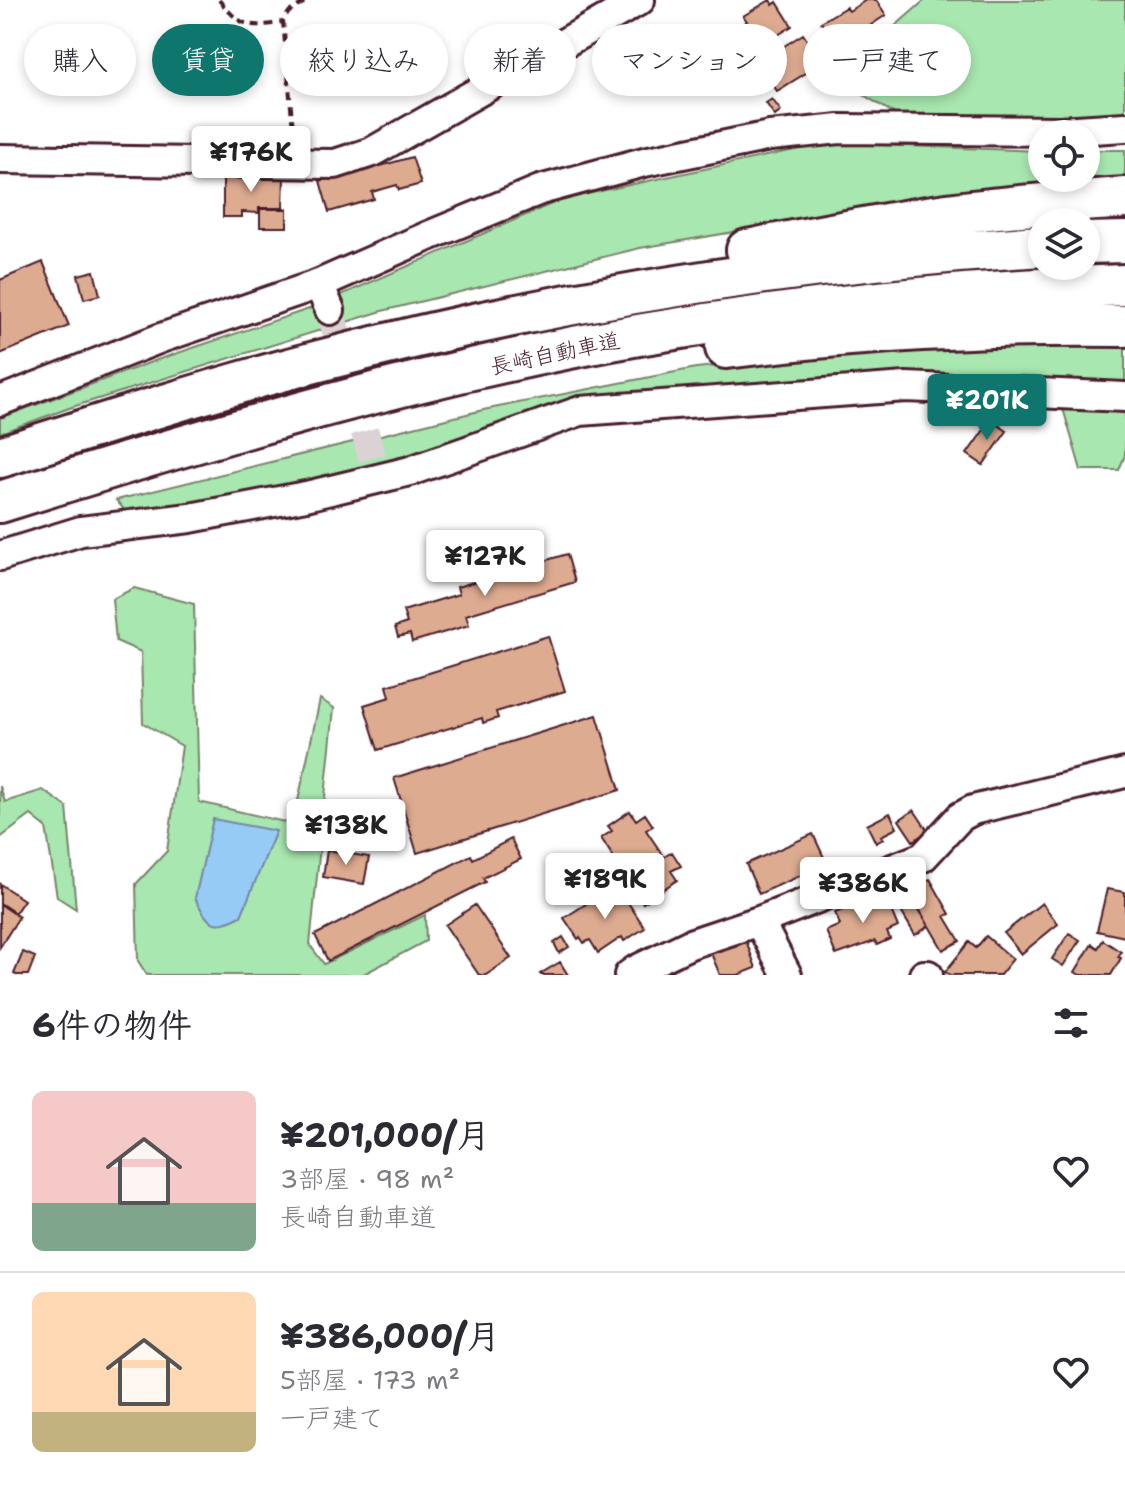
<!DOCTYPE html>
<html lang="ja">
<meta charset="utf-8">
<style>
:root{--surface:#fff;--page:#f2f2f3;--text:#2b2b33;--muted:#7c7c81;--line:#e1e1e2;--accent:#0f766e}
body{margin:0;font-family:"Shantell Sans","Klee One",sans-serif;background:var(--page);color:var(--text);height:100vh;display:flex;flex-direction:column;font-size:30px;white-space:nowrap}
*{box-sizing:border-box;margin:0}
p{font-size:26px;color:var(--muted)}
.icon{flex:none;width:44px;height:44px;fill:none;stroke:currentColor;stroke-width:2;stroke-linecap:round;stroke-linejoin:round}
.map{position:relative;height:975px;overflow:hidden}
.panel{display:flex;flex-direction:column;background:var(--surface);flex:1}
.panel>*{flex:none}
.hud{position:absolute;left:24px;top:24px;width:1078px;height:72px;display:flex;gap:16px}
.controls{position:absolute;left:1028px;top:120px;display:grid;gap:16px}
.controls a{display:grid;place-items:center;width:72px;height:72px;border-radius:50%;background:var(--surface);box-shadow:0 4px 12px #0003;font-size:40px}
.price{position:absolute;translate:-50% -68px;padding:0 18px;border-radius:8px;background:#fff;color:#222;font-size:26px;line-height:52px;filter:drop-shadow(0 2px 4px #0008)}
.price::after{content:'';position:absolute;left:50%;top:48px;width:24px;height:18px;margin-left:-12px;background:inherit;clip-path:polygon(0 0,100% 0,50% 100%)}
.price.active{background:var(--accent);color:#fff}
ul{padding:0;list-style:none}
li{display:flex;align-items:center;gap:24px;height:200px;padding:0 32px}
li+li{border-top:2px solid var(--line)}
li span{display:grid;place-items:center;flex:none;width:224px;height:160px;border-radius:12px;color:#555}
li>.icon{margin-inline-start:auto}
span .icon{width:96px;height:96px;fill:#fffc;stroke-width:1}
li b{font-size:34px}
h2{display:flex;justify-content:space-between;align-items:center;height:96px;padding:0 32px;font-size:34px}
.tag{padding:0 28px;border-radius:36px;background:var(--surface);box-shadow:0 4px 12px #0003;font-size:28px;line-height:72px}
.tag.active{background:var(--accent);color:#fff}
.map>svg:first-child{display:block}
</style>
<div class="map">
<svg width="1125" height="975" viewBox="0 0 1125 975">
<rect width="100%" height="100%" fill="#fff"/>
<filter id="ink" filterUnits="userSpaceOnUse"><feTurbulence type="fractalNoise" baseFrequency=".0125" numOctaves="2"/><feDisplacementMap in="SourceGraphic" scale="16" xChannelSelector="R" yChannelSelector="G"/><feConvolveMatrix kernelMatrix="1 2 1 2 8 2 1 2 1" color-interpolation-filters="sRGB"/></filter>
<g filter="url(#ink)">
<path fill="#a8e7af" stroke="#79836d" stroke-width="2" d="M 925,0 L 1125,0 L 1125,114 L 1058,120 L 900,117 L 862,94 L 901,74 L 886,34 Z
M 827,143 L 1042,151 L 1042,178 L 1086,178 L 1086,150 L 1125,150 L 1125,180 L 975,191 L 640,248 L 382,311 L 72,407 L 0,433 L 0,418 L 157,360 L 309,309 L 563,199 Z
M 1125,344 L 1125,455 L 1119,470 L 1081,470 L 1057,388 L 587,400 L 325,483 L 126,512 L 116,500 L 483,410 L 696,368 L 886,348 Z
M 134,588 L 194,604 L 199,802 L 293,824 L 320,699 L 334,708 L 310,945 L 324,964 L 425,915 L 426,941 L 362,975 L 147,975 L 138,961 L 136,884 L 167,851 L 182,746 L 143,723 L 141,652 L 116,641 L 112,599 Z
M 0,786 L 5,802 L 43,790 L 67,807 L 76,909 L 57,897 L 46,827 L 31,815 L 0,838 Z"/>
<path fill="#95cbf4" stroke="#7786a4" stroke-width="2" d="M 213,819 L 276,831 L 241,916 C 213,930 209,925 195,898 Z"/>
<path fill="#ddab90" stroke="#4a1f2b" stroke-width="2" d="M 770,0 L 773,5 L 777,2 L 792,26 L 750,53 L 735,29 L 747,21 L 743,16 Z
M 866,0 L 876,0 L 886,15 L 871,25 L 874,31 L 833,56 L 831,52 L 827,55 L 814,35 L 825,28 L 821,22 L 846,7 L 849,11 Z
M 803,34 L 822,63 L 777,91 L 759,62 Z
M 772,99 L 781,111 L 775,116 L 766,103 Z
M 412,157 L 421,184 L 399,190 L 397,185 L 372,192 L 374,199 L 329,212 L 320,181 L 363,168 L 363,171 Z
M 223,176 L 284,177 L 283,208 L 259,208 L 259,213 L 242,212 L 242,217 L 223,217 Z
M 260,209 L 287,209 L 287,227 L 260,227 Z
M 43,262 L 69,326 L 0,354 L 0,280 Z
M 94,271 L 100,295 L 84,299 L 78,275 Z
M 991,420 L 1007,431 L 983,465 L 967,454 Z
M 567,554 L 575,582 L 466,615 L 469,625 L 412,642 L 410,634 L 398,637 L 395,627 L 407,623 L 403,611 L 459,594 L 457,587 Z
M 548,636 L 565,691 L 496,712 L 498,718 L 483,723 L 482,718 L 378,750 L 364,705 L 390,697 L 387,686 Z
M 597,715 L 620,790 L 417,853 L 394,778 Z
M 333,808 L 376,815 L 371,841 L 329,833 Z
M 914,810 L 928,831 L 913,841 L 899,820 Z
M 630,811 L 636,820 L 645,814 L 653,826 L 646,830 L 664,857 L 672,852 L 681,866 L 671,871 L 677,880 L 643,903 L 601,838 L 612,831 L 608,826 Z
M 890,813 L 897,828 L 881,836 L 883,839 L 876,843 L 867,825 Z
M 813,834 L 827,864 L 759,894 L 746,864 Z
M 511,839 L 521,859 L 483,878 L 485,882 L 328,961 L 315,935 L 471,855 L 473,859 Z
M 327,850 L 369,857 L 364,884 L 323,877 Z
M 930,879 L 950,914 L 945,916 L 960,941 L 943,950 L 912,897 L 904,902 L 900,896 Z
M 0,884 L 24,900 L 15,913 L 0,903 Z
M 1107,889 L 1125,892 L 1125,937 L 1097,931 Z
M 605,892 L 609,899 L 621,892 L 645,928 L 624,941 L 622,937 L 598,953 L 590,940 L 584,943 L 580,937 L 578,939 L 564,918 Z
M 884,893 L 898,927 L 887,932 L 890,939 L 877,945 L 875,941 L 836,955 L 826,931 L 840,925 L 835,913 Z
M 912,898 L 929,926 L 915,935 L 898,906 Z
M 1042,903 L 1058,924 L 1021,954 L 1004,933 Z
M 0,904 L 19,917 L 0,947 Z
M 475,905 L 511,958 L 486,975 L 479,975 L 445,925 Z
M 1069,933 L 1080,940 L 1063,966 L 1052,959 Z
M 986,936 L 1013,959 L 1000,975 L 950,975 L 945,972 L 969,942 L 976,948 Z
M 563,937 L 569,947 L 559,953 L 554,943 Z
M 745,938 L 756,968 L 738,975 L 720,975 L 710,951 Z
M 1103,940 L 1121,952 L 1118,957 L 1121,958 L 1111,975 L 1080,975 L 1075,972 L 1092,944 L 1098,948 Z
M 23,952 L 35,957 L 28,975 L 16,975 L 14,974 Z
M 560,962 L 568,975 L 541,975 L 540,974 Z"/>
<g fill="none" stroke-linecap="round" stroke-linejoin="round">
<path stroke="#dbd2d5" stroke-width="28" stroke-dasharray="28 14" stroke-linecap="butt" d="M 330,310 L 374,464"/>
<g stroke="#4a1f2b" stroke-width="34">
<path id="minor" d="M 0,159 L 335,164 L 372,152 L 640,0
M 319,284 L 330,310
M 0,401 L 161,338 L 319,284 L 426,237 L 540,190 L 644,162 L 770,136 L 840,129 L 1060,131 L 1125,127
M 0,556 L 81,531 L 190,518 L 306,496 L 377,479 L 410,471 L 580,411 L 906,387 L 1125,397
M 759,921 L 787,975
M 629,975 L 636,970 L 690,944 L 759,921 L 923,857 L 960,817 L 973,810 L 1125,773
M 924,975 L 928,975"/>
</g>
<g stroke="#4a1f2b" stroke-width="46">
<path id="highway" d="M 1086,243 L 1125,242
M 747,250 C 814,237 880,224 947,214 C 1006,206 1066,202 1125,198
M 726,348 C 858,331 992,324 1125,326
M 0,457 C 106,423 211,389 319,361 C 556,299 797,261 1042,246
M 0,502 C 211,436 425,372 644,334 C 803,307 964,290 1125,285"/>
</g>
<path stroke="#4a1f2b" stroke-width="4" stroke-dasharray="8 6" stroke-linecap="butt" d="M 219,0 C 240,26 249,29 282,22
M 294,140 L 283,22 L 289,12 L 308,0"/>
<use href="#minor" stroke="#fff" stroke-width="28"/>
<use href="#highway" stroke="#fff" stroke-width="40"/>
</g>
</g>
<g text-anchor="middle" stroke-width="6" stroke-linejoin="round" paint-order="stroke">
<g font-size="22" fill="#4a1f2b" stroke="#fff">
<text transform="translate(555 353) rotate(-12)" y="8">長崎自動車道</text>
</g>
</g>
</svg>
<div class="controls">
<a><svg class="icon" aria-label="locate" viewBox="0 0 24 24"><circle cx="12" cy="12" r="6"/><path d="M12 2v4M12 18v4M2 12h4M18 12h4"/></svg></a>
<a><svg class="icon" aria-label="layers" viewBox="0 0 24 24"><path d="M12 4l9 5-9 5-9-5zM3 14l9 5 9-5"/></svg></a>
</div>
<b class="price" style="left:251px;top:194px">¥176K</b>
<b class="price active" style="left:987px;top:442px">¥201K</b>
<b class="price" style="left:485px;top:598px">¥127K</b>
<b class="price" style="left:346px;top:867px">¥138K</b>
<b class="price" style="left:605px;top:921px">¥189K</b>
<b class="price" style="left:863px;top:925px">¥386K</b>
<div class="hud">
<a class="tag">購入</a>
<a class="tag active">賃貸</a>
<a class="tag">絞り込み</a>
<a class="tag">新着</a>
<a class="tag">マンション</a>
<a class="tag">一戸建て</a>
</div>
</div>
<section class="panel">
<h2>6件の物件<svg class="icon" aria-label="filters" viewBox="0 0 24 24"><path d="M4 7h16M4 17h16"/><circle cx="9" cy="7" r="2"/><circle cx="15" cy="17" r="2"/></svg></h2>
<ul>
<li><span style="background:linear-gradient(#f6c9c9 70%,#7fa58c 0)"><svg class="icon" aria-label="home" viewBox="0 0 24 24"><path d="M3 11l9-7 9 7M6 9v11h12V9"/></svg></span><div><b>¥201,000/月</b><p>3部屋 · 98 m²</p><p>長崎自動車道</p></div><svg class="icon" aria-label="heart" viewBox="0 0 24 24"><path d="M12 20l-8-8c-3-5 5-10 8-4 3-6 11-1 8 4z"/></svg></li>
<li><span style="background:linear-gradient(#ffd9b3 75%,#c2b280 0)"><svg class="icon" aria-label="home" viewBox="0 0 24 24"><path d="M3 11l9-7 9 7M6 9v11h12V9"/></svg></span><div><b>¥386,000/月</b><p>5部屋 · 173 m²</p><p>一戸建て</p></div><svg class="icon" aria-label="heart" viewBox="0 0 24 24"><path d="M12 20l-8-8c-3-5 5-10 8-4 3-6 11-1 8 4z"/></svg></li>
</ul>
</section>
